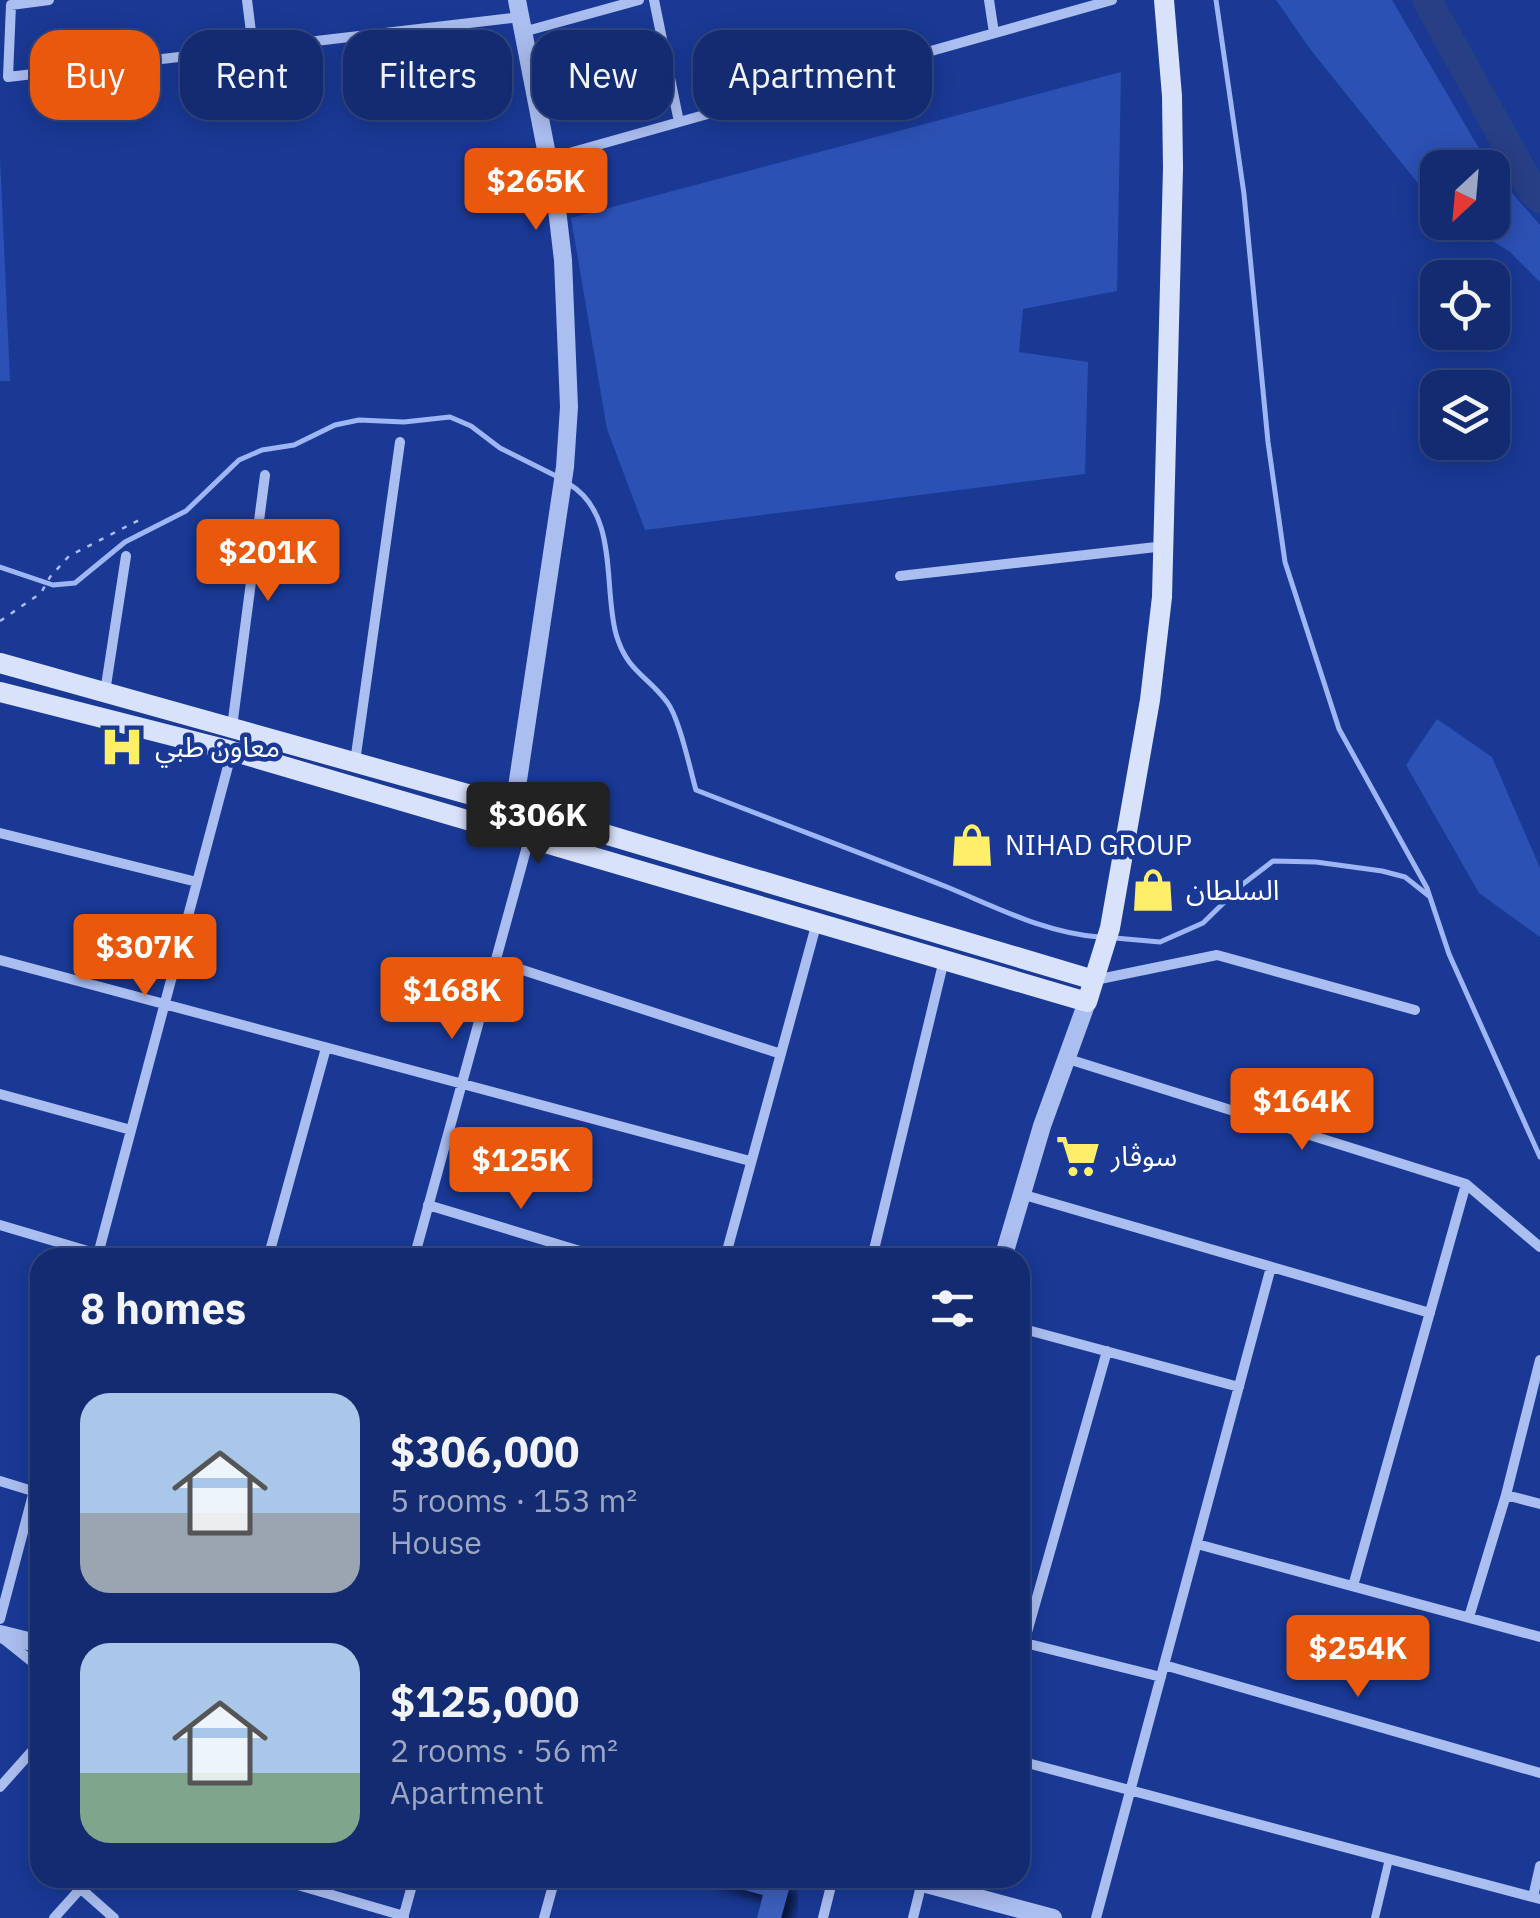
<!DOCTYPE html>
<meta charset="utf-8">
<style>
:root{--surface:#132b70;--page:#1c3375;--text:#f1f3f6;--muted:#9da7c3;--line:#324783;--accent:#ea580c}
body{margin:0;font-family:"IBM Plex Sans","Noto Sans Arabic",sans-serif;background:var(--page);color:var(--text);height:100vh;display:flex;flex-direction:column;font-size:38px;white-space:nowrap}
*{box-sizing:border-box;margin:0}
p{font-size:32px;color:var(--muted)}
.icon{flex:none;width:55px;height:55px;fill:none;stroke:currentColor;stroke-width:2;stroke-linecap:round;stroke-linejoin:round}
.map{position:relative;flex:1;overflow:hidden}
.panel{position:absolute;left:30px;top:1248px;width:1000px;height:640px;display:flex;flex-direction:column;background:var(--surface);border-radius:30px;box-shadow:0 5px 25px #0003,0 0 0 2px var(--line)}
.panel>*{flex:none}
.top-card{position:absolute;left:30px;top:30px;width:1000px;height:90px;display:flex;gap:20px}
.needle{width:65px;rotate:206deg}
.tools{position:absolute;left:1420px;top:150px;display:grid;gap:20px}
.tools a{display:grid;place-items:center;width:90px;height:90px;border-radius:20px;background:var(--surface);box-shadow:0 5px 25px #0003,0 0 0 2px var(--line);font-size:50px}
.price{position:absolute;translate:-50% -85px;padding:0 22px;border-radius:10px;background:var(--accent);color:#fff;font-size:32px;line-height:65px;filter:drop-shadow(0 2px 5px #0008)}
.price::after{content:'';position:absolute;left:50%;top:60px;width:30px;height:22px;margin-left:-15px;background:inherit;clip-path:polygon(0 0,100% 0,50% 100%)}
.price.current{background:#222;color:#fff}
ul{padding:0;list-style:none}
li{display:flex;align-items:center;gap:30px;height:250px;padding:0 50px}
li span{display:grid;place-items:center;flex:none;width:280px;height:200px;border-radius:30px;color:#555}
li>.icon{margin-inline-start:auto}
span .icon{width:120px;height:120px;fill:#fffc;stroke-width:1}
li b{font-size:42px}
h2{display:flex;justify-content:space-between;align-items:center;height:120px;padding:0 50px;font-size:42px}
.tag{padding:0 35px;border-radius:30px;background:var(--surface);box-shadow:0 5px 25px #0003,0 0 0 2px var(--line);font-size:35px;line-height:90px}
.tag.current{background:var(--accent);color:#fff}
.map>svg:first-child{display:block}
</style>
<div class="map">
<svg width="1540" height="1918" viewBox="0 0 1540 1918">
<defs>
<filter id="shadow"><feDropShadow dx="8" dy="8" stdDeviation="5" flood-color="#0009"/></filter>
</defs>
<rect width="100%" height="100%" fill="#193995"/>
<path fill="#2c51b4" d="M 1276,0 L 1392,0 L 1490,167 L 1438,168 L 1437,205 L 1433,202 L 1310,49 Z
M 1121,72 L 1117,291 L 1023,309 L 1019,352 L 1088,362 L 1085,474 L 645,530 L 607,429 L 571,218 Z
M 0,157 L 10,381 L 0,381 Z
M 1493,171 L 1540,225 L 1540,282 L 1510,252 L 1464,223 L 1492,222 Z
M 1437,719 L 1492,757 L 1540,868 L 1540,937 L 1479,893 L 1406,765 Z"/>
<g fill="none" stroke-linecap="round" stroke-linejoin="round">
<path stroke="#9eb6f3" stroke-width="5" d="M 1216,0 L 1244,194 L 1268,442 L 1285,562 L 1339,729 L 1427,888 L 1449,954 L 1540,1157
M 569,484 C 619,514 603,586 616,634 C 627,672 647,675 667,702 C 679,717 690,769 696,790 C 780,823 864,854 947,887 C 998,908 1043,932 1099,937
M 0,567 L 53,585 L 75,583 L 125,542 L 186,511 L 239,460 L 262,450 L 294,445 L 335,425 L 359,420 L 404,422 L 450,417 L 471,426 L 500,448 L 560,478
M 1115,938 L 1160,942 L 1203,923 L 1243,884 L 1273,861 L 1316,862 L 1382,871 L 1405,877 L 1429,896"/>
<path stroke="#273f85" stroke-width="30" d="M 1427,0 L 1533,191 L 1540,198"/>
</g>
<path fill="#3d5fbc" filter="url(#shadow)" d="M 702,1878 L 782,1878 L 789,1889 L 781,1918 L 757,1918 L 763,1895 Z"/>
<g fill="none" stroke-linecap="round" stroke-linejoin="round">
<path stroke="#abbef0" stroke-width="2.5" stroke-dasharray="5 8" stroke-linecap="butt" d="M 0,621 L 41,593 L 50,577 L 69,556 L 143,518"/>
<path stroke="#abbef0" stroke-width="8" d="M 1375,1918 L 1389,1859"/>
<path stroke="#abbef0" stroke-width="10" d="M 49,0 L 11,5 L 8,77 L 521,17
M 247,0 L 253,48
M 654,0 L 679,122
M 989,0 L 994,33
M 523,32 L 639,0
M 548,159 L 1112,0
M 900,576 L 1165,546
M 105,692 L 126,556
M 232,727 L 265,475
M 355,762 L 400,442
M 0,833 L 197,882
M 0,960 L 750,1161
M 495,961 L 781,1054
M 1095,980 L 1217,955 L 1415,1010
M 1065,1058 L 1466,1184 L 1540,1247
M 0,1094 L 131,1130
M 1021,1194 L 1430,1313
M 428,1205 L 603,1258
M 0,1225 L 98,1254
M 97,1258 L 232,751
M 268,1258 L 326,1048
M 414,1258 L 529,839
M 725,1258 L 817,922
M 872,1258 L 944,960
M 1020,1328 L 1239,1387
M 0,1481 L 39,1493
M 1506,1495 L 1540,1504
M 1197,1544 L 1540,1637
M 1353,1586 L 1466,1184
M 1469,1617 L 1506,1495 L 1540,1360
M 0,1619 L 40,1468
M 5,1640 L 40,1668
M 1021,1642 L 1161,1677
M 1024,1643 L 1107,1351
M 1164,1665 L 1540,1773
M 1020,1761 L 1540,1899
M 0,1787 L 40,1742
M 274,1878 L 404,1916
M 80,1888 L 114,1918
M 1533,1897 L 1540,1866
M 54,1918 L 90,1878
M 403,1918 L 414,1878
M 544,1918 L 555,1878
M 823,1918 L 833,1878
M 913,1918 L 922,1882
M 1096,1918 L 1271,1267"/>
<path stroke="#abbef0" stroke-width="18" d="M 514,807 L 565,467 L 569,407 L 563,260 L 556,201 L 517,0
M 1003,1258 L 1042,1126 L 1087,1002
M 0,1634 L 40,1644
M 904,1878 L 1053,1918"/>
<path stroke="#d9e2fb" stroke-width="20" d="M 0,663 L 514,807 L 1094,980
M 0,692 L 232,751 L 1087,1002 L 1110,928 L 1150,700 L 1162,597 L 1173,168 L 1172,96 L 1164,0"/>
</g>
<defs>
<g id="hospital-bare" transform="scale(3.45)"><path d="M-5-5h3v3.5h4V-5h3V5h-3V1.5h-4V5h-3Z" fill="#ffee6a" stroke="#193995" stroke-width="2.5" paint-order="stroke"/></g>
<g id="shop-bare" transform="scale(3.45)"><path d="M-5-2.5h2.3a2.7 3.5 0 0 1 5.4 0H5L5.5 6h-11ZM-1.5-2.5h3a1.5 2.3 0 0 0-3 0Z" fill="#ffee6a" stroke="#193995" stroke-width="2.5" paint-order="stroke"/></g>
<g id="supermarket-bare" transform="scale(3.45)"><path d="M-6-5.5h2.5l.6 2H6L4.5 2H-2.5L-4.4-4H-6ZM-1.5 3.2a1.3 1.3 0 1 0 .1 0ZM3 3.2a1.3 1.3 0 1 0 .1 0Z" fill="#ffee6a" stroke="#193995" stroke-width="2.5" paint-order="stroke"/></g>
</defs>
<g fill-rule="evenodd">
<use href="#hospital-bare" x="122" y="747"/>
<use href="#shop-bare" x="972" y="845"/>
<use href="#shop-bare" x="1153" y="890"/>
<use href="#supermarket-bare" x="1078" y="1156"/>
</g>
<g text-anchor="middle" stroke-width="9" stroke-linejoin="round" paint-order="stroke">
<g font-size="28" fill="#fff" stroke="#193995" text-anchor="start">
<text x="155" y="757">معاون طبي</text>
<text x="1005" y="855">NIHAD GROUP</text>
<text x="1186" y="900">السلطان</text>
<text x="1111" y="1166">سوڤار</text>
</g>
</g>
</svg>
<div class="tools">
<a><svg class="needle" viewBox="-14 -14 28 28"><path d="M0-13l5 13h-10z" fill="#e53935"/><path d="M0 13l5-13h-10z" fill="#9da7c3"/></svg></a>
<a><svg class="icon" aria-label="locate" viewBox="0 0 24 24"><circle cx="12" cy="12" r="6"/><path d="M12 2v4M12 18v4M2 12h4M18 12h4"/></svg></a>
<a><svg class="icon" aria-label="layers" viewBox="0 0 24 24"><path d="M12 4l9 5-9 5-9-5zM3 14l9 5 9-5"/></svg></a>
</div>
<b class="price" style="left:536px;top:233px">$265K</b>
<b class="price" style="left:268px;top:604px">$201K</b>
<b class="price current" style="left:538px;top:867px">$306K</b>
<b class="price" style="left:145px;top:999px">$307K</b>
<b class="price" style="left:452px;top:1042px">$168K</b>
<b class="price" style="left:1302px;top:1153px">$164K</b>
<b class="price" style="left:521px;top:1212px">$125K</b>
<b class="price" style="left:1358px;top:1700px">$254K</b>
<div class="top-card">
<a class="tag current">Buy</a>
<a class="tag">Rent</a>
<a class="tag">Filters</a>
<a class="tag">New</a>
<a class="tag">Apartment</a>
</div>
<section class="panel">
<h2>8 homes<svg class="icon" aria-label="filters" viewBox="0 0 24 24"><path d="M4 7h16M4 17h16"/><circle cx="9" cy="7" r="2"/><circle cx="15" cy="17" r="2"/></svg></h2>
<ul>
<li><span style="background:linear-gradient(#a9c7e8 60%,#9aa5b1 0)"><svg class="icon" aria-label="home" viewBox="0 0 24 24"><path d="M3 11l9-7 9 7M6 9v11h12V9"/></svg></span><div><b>$306,000</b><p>5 rooms · 153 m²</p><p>House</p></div></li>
<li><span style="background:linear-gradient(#a9c7e8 65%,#7fa58c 0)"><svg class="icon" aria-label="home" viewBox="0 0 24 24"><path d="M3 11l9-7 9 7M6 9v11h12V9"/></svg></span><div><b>$125,000</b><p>2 rooms · 56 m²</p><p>Apartment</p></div></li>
</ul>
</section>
</div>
